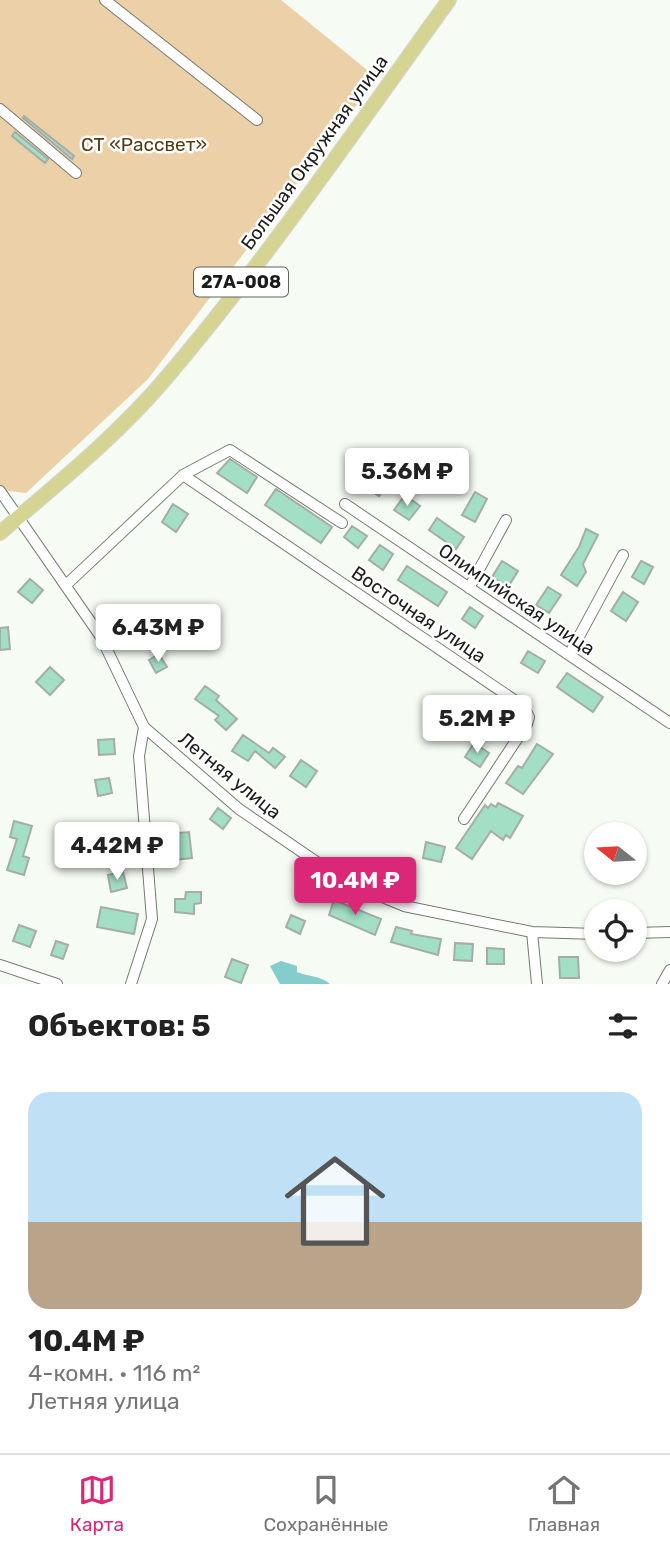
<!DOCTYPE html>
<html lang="ru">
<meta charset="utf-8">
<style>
:root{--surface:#fff;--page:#f2f2f2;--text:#222;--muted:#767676;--line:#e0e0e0;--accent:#db2777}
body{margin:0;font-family:Rubik,sans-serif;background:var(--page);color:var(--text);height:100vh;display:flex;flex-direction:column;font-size:26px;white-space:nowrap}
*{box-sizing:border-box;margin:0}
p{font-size:23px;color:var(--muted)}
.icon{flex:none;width:38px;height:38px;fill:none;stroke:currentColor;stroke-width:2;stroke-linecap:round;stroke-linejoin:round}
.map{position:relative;height:984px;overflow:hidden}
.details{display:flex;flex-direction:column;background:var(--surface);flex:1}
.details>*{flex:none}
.needle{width:46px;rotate:288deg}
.fabs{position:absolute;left:584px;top:822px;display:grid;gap:14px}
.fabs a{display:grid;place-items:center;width:63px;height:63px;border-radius:50%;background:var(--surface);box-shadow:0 2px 5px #0004;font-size:35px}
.price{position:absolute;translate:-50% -60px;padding:0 16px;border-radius:7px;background:#fff;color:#222;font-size:23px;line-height:46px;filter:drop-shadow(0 2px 4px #0008)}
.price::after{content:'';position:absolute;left:50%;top:42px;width:21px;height:16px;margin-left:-10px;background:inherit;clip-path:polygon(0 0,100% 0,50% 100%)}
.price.selected{background:var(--accent);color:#fff}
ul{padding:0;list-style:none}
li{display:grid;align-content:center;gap:14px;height:371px;padding:0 28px}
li+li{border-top:2px solid var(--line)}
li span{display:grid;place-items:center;height:217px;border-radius:21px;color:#555}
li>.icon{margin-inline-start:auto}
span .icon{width:126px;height:126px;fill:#fffc;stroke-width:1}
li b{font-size:30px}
h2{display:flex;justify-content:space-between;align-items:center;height:84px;padding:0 28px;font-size:30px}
.tabs{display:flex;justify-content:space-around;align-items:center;height:98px;border-top:2px solid var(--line);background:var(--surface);font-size:19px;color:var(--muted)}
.tabs a{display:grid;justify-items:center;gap:4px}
.tabs .selected{color:var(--accent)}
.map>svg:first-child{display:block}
</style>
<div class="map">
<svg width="670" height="984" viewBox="0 0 670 984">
<rect width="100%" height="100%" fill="#f6fbf4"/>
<path fill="#ecd0a7" d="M 0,0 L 281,0 L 377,78 L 148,379 L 26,493 L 0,490 Z"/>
<path fill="#85cccc" d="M 281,961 L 297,966 L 297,972 C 308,977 319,975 330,984 L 280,984 L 270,966 Z"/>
<path fill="#a3dfc4" stroke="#a4ada8" stroke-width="2" d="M 24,116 L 74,156 L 72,159 L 23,118 Z
M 15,132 L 48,159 L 45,163 L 12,136 Z
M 230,459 L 257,477 L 247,493 L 217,473 Z
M 372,474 L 387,484 L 379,496 L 364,486 Z
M 276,489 L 332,527 L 321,543 L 265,505 Z
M 475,492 L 487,499 L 475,522 L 462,515 Z
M 405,495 L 420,506 L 409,520 L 394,510 Z
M 173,504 L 188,514 L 176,532 L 162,522 Z
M 437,518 L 464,537 L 456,549 L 429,530 Z
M 352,526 L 367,536 L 358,548 L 344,537 Z
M 586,529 L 598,535 L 583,564 L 586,572 L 577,586 L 561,575 L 579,547 Z
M 380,545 L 393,554 L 383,570 L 369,560 Z
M 502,561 L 518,571 L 508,587 L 492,577 Z
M 641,561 L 653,567 L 644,584 L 632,577 Z
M 407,566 L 447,592 L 438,606 L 398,580 Z
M 30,579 L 43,590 L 32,603 L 18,592 Z
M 548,587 L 561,595 L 549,613 L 536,605 Z
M 623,592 L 638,602 L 626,621 L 611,611 Z
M 470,607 L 483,616 L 475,628 L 462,619 Z
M 8,627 L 10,649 L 0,650 L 0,628 Z
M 528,651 L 545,661 L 538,673 L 521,663 Z
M 159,654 L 167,667 L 156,673 L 149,660 Z
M 50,667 L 64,680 L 50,695 L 36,682 Z
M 567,673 L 603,697 L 593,712 L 557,687 Z
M 205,686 L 219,696 L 216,700 L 237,719 L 226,730 L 215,720 L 219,716 L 195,699 Z
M 492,712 L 509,722 L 500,738 L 482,728 Z
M 243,735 L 269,753 L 273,748 L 285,757 L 275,768 L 255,751 L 248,761 L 232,751 Z
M 114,739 L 115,754 L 99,755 L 98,740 Z
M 474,743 L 489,753 L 480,767 L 465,757 Z
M 537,744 L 553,754 L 523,794 L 506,783 L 518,766 L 522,768 Z
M 301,760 L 317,771 L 306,787 L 290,776 Z
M 109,778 L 112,793 L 98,796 L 95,780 Z
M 498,803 L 523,816 L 510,838 L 506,835 L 503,840 L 491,831 L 472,859 L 456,848 L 485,805 L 488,808 L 491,804 L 496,807 Z
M 218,808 L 231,818 L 223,829 L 210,819 Z
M 14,821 L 32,826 L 23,856 L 29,858 L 24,875 L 7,870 L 17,839 L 10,837 Z
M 116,828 L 118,842 L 104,843 L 103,829 Z
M 189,832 L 192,858 L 173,860 L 170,834 Z
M 426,842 L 445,847 L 441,862 L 423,858 Z
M 123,872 L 127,888 L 111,892 L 108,875 Z
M 186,892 L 201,892 L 201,903 L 194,904 L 194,914 L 175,912 L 175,899 L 185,899 Z
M 334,900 L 381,919 L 375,935 L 329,915 Z
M 101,907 L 138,914 L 134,934 L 97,927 Z
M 291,915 L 305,921 L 300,934 L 286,927 Z
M 19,925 L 36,931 L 30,947 L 13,941 Z
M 396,927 L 412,931 L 411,934 L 441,939 L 438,955 L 391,942 Z
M 56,941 L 68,945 L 63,959 L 51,955 Z
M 455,943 L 473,944 L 472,961 L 454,960 Z
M 487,948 L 504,949 L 504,964 L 487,964 Z
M 559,957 L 578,957 L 579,978 L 560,978 Z
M 232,959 L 248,965 L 241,983 L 225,977 Z"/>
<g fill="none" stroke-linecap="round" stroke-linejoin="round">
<g stroke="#757a73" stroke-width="12">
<path id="minor" d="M 105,0 L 257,120
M 0,109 L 76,173
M 183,475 L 523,706 L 529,717 L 527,724 L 464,819
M 0,491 L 101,637 L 144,727 L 239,809 L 346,882 L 404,906 L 532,932 L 597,934
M 345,504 L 670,723
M 66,585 L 183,475 L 230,450 L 342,523
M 469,588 L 506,520
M 569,655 L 623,555
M 532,932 L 537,984
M 635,933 L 670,932
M 0,965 L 57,984
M 131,984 L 152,919 L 139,756 L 144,727
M 662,984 L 670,970"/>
</g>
<g stroke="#d6d6d6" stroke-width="16">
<path id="major" d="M 0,533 C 57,484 118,435 166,378 C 268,258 357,127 449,0"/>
</g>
<use href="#minor" stroke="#fff" stroke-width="10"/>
<use href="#major" stroke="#d6d492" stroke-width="14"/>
</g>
<g text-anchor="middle" stroke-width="5" stroke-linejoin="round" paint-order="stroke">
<rect fill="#fff" stroke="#5f615f" stroke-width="2" x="194" y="267.5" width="94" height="29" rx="5"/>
<g font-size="18" font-weight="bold" fill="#1b1d1b">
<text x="241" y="288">27А-008</text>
</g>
<g font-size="19" fill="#523c18" stroke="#fff">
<text x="144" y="151">СТ «Рассвет»</text>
</g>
<g font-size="19" fill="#1b1d1b" stroke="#fff">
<text transform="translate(314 152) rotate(-54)" y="7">Большая Окружная улица</text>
<text transform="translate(517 599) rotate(34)" y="7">Олимпийская улица</text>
<text transform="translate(419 614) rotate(34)" y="7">Восточная улица</text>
<text transform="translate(230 775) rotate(39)" y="7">Летняя улица</text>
</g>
</g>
</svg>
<div class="fabs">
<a><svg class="needle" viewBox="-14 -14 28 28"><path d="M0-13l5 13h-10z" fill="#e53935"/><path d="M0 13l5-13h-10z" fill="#767676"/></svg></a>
<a><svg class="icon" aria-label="locate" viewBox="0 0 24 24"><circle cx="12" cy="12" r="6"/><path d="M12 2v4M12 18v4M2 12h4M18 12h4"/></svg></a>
</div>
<b class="price" style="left:407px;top:508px">5.36M ₽</b>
<b class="price" style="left:158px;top:664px">6.43M ₽</b>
<b class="price" style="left:477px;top:755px">5.2M ₽</b>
<b class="price" style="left:117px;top:882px">4.42M ₽</b>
<b class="price selected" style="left:355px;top:917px">10.4M ₽</b>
</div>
<section class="details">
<h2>Объектов: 5<svg class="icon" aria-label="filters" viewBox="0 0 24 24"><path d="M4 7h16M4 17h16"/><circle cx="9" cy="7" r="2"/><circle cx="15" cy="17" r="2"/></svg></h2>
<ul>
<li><span style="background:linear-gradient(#bfe0f5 60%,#b9a48a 0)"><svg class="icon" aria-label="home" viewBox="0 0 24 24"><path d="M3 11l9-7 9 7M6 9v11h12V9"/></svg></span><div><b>10.4M ₽</b><p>4-комн. · 116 m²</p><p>Летняя улица</p></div></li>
</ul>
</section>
<nav class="tabs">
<a class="selected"><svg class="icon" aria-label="map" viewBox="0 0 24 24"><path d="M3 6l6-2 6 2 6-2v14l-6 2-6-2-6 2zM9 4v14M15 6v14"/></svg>Карта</a>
<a><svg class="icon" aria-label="saved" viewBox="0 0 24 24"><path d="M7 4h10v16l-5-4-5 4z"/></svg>Сохранённые</a>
<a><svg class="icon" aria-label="home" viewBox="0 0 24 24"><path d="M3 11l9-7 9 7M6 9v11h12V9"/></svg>Главная</a>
</nav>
